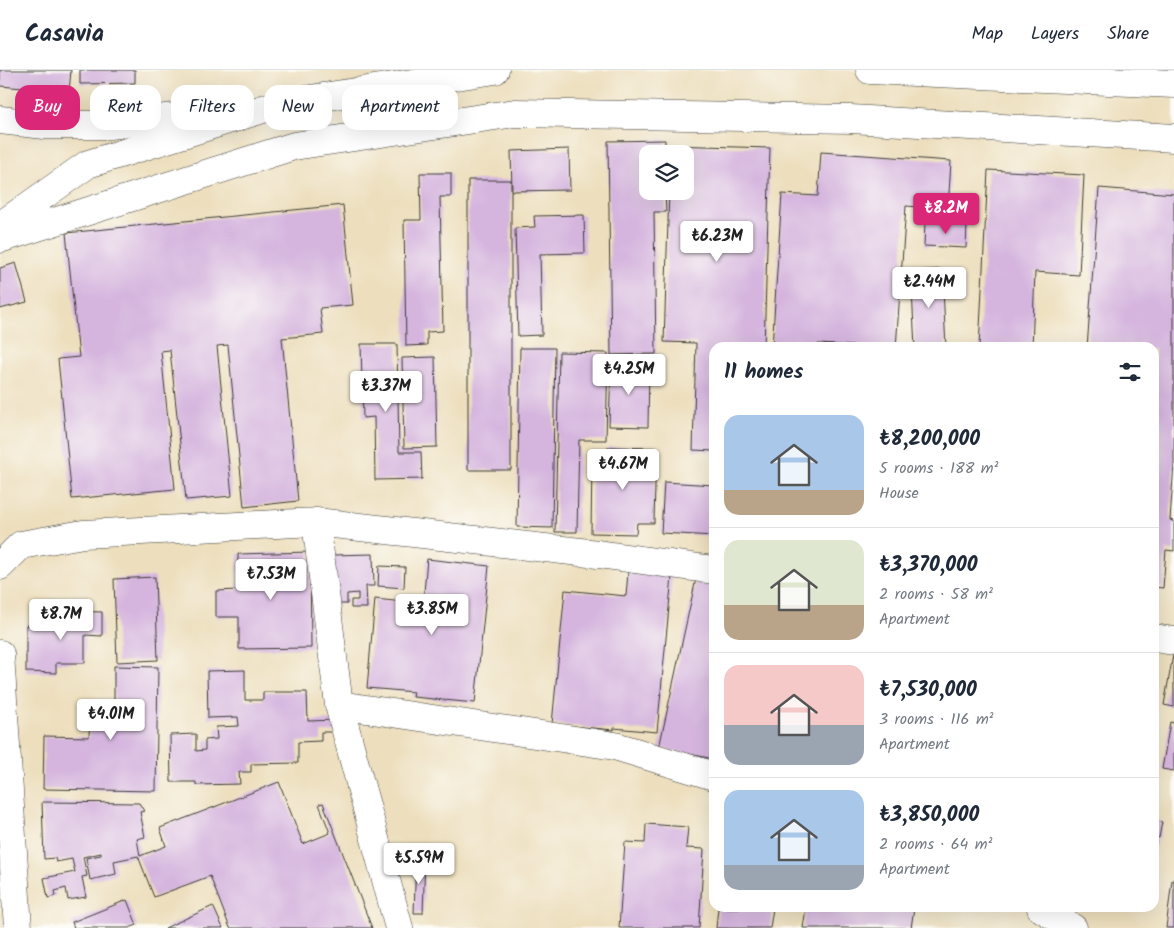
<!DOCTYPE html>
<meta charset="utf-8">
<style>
:root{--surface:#fff;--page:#f6f6f7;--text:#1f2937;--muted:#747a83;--line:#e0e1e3;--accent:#db2777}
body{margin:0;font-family:Kalam,sans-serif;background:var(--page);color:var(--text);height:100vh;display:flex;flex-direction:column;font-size:19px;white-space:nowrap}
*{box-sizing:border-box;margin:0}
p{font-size:16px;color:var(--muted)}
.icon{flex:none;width:28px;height:28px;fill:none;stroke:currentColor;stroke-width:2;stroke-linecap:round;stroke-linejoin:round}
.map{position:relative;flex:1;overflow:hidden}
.panel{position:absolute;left:709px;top:272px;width:450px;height:570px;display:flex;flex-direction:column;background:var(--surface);border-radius:15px;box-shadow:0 5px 20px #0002}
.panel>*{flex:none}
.top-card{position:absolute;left:15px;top:15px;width:475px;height:45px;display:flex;gap:10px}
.tools{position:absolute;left:639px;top:75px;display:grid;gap:10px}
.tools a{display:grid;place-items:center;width:55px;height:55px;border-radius:10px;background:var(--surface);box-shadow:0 5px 20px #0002;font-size:25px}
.price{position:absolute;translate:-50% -42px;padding:0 11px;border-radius:5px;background:#fff;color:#222;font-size:16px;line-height:32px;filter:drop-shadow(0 1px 2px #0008)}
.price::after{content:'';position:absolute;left:50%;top:30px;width:15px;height:11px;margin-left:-8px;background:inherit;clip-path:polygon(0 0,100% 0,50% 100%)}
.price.current{background:var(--accent);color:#fff}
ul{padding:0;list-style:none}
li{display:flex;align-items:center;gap:15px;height:125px;padding:0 15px}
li+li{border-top:1px solid var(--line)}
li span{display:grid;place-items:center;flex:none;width:140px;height:100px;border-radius:15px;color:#555}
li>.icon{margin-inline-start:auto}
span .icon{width:60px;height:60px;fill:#fffc;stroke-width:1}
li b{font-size:21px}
h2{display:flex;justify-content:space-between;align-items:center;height:60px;padding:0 15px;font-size:21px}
.pill{padding:0 18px;border-radius:15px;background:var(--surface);box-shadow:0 5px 20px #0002;font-size:18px;line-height:45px}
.pill.current{background:var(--accent);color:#fff}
header{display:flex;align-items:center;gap:30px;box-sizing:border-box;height:70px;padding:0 25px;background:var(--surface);border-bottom:1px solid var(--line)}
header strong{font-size:24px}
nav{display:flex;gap:28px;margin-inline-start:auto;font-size:18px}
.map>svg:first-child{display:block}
</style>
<header>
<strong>Casavia</strong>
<nav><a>Map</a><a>Layers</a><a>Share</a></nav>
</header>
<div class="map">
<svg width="1174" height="858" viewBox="0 0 1174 858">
<rect width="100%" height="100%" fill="#fdfcf7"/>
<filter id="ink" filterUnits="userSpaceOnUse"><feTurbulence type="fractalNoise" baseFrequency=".02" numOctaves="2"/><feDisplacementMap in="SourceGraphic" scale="10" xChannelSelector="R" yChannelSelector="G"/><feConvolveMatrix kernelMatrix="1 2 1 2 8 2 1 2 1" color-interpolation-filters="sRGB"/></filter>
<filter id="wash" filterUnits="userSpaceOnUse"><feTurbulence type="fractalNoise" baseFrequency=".0096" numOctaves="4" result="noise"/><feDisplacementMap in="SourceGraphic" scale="20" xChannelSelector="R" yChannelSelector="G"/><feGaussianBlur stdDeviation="1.12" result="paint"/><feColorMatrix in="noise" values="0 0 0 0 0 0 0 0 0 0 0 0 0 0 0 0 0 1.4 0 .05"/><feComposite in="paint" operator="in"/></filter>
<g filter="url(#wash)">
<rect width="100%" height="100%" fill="#eddfbe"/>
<g id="blocks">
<path fill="#d5b5de" d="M 0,0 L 71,0 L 69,22 L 0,16 Z
M 80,0 L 135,0 L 135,13 L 80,14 Z
M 665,70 L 665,84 L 648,84 L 648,121 L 665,121 L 666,142 L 654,142 L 656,284 L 611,285 L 608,71 Z
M 670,75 L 770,78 L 764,278 L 714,278 L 714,381 L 693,380 L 696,273 L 664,272 L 669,121 L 685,121 L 685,84 L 670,84 Z
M 569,79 L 570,120 L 512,121 L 511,81 Z
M 821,82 L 951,91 L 948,139 L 906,136 L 896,278 L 818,274 L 818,278 L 772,278 L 782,124 L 818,126 Z
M 988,100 L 1084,105 L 1079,205 L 1035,202 L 1032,278 L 979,278 Z
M 420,103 L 451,103 L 451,127 L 440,127 L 443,261 L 427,262 L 427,275 L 406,276 L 404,150 L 421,150 Z
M 468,110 L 511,110 L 511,400 L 468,400 Z
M 1099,118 L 1174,124 L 1174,394 L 1170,450 L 1174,451 L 1174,481 L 1166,480 L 1163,518 L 1154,517 L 1154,278 L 1087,278 Z
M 343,135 L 353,235 L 320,238 L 323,264 L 282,268 L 298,431 L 244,437 L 228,275 L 217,276 L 232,426 L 186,430 L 170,280 L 161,281 L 175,419 L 72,429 L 58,289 L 79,287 L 66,163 Z
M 584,145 L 585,183 L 540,184 L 542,265 L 518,266 L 515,158 L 535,157 L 534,146 Z
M 925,152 L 967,154 L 966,178 L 924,176 Z
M 16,193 L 27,232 L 0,239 L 0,198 Z
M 942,199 L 946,278 L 915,278 L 911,201 Z
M 361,274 L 397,274 L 399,382 L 421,382 L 422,409 L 375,410 L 374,347 L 363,348 Z
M 520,278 L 555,278 L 552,458 L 517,457 Z
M 559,282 L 608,283 L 606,370 L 579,370 L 577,462 L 555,462 Z
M 435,287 L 437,377 L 404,378 L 402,288 Z
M 611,296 L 649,296 L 648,357 L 609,356 Z
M 608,377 L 656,378 L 654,453 L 637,453 L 636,464 L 591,463 L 592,391 L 608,392 Z
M 664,412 L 714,415 L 714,466 L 661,463 Z
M 310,482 L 311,578 L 239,579 L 239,547 L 216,547 L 216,521 L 238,520 L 238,484 Z
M 373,484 L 374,516 L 366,516 L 367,538 L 351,538 L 351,530 L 358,530 L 358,523 L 347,524 L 347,534 L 333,534 L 333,485 Z
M 427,489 L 489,496 L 475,633 L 413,627 L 414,622 L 367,618 L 375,529 L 423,534 Z
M 379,496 L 405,497 L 404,518 L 378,516 Z
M 628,502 L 672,506 L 657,662 L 614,658 L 614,660 L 552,654 L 565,520 L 626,526 Z
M 697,504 L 714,508 L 714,689 L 659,678 Z
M 155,507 L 158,590 L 117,592 L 114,509 Z
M 64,541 L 102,542 L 102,566 L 85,565 L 85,593 L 56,593 L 56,603 L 26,602 L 26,555 L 63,556 Z
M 1173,585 L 1174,585 L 1174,637 L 1164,635 Z
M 114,596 L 158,597 L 156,721 L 43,719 L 44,666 L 89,667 L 90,640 L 114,641 Z
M 245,600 L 245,630 L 263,630 L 263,622 L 307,622 L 308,651 L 336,650 L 337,662 L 321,662 L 321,671 L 298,672 L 298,693 L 251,694 L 251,702 L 239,702 L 240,714 L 196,715 L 196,712 L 171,712 L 170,665 L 196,664 L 196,681 L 205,680 L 205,670 L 217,669 L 216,657 L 239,656 L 238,647 L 208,648 L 207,601 Z
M 1170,652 L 1174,653 L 1174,701 L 1162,699 Z
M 279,712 L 303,774 L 330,763 L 319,734 L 323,733 L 372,858 L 230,858 L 210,806 L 154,827 L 138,786 L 114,791 L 116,804 L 90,810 L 86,788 L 101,785 L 101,783 L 83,787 L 87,806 L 82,807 L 86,827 L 68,830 L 66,818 L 55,821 L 56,826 L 48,828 L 44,808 L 75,802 L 72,789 L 56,792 L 55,788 L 44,789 L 42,732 L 139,733 L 144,741 L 140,742 L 145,767 L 137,769 L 140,786 L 166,776 L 160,758 Z
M 1154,750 L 1162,752 L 1159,768 L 1157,767 L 1155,778 Z
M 646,754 L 688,757 L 686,778 L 704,779 L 699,858 L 619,858 L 625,772 L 645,773 Z
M 416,787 L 425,787 L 423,843 L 414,843 Z
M 1172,810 L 1174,810 L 1174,858 L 1166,858 Z
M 127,830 L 137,855 L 129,858 L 74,858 L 72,852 Z
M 213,836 L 223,858 L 165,858 Z
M 718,838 L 773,838 L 770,858 L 716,858 Z
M 806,838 L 914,838 L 911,858 L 803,858 Z"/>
</g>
</g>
<g filter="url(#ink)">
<use href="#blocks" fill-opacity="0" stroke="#3b3934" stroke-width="1"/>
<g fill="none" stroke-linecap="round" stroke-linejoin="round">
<g stroke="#3b3934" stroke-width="29">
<path id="minor" d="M 0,50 L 45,55 L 109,55 L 240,39
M 316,452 L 339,635 L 399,858
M 0,496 L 21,475 L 83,464 L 316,452 L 598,484 L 714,500
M 1154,568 L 1174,571
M 339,635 L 615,676 L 714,706
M 1041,838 L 1073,858"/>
</g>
<g stroke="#3b3934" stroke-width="29">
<path id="tertiary" d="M 870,0 L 1174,14
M 0,156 L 88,94 L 279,34 L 495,0
M 0,169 L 294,76 L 515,43 L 851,49 L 1174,68
M 0,584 L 18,858"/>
</g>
<use href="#minor" stroke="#fff" stroke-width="28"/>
<use href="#tertiary" stroke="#fff" stroke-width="28"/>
</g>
</g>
</svg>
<div class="tools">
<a><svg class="icon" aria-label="layers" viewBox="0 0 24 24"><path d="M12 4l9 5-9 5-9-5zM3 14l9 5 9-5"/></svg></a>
</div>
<b class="price current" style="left:946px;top:165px">₺8.2M</b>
<b class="price" style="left:717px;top:193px">₺6.23M</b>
<b class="price" style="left:929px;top:239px">₺2.44M</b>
<b class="price" style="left:629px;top:326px">₺4.25M</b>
<b class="price" style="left:386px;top:343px">₺3.37M</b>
<b class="price" style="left:623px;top:421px">₺4.67M</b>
<b class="price" style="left:271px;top:531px">₺7.53M</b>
<b class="price" style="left:432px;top:566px">₺3.85M</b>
<b class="price" style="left:61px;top:571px">₺8.7M</b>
<b class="price" style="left:111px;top:671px">₺4.01M</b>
<b class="price" style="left:419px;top:815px">₺5.59M</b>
<div class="top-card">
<a class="pill current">Buy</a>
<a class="pill">Rent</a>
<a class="pill">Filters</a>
<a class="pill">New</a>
<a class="pill">Apartment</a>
</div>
<section class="panel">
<h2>11 homes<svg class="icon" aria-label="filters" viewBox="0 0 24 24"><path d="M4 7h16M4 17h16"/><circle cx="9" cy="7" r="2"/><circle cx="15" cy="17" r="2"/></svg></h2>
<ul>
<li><span style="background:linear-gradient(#a9c7e8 75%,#b9a48a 0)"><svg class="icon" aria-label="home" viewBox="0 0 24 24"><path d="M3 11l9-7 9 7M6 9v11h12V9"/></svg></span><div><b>₺8,200,000</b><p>5 rooms · 188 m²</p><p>House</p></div></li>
<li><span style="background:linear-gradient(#dfe7d0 65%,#b9a48a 0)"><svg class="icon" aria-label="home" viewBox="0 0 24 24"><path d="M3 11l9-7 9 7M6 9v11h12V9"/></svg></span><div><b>₺3,370,000</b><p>2 rooms · 58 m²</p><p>Apartment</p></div></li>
<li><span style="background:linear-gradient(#f6c9c9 60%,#9aa5b1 0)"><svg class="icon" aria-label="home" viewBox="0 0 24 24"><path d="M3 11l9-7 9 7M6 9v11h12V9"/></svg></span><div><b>₺7,530,000</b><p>3 rooms · 116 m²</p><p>Apartment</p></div></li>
<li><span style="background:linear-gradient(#a9c7e8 75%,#9aa5b1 0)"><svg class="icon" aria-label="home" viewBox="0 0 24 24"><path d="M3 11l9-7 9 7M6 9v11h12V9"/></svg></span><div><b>₺3,850,000</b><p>2 rooms · 64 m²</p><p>Apartment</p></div></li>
</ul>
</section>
</div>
